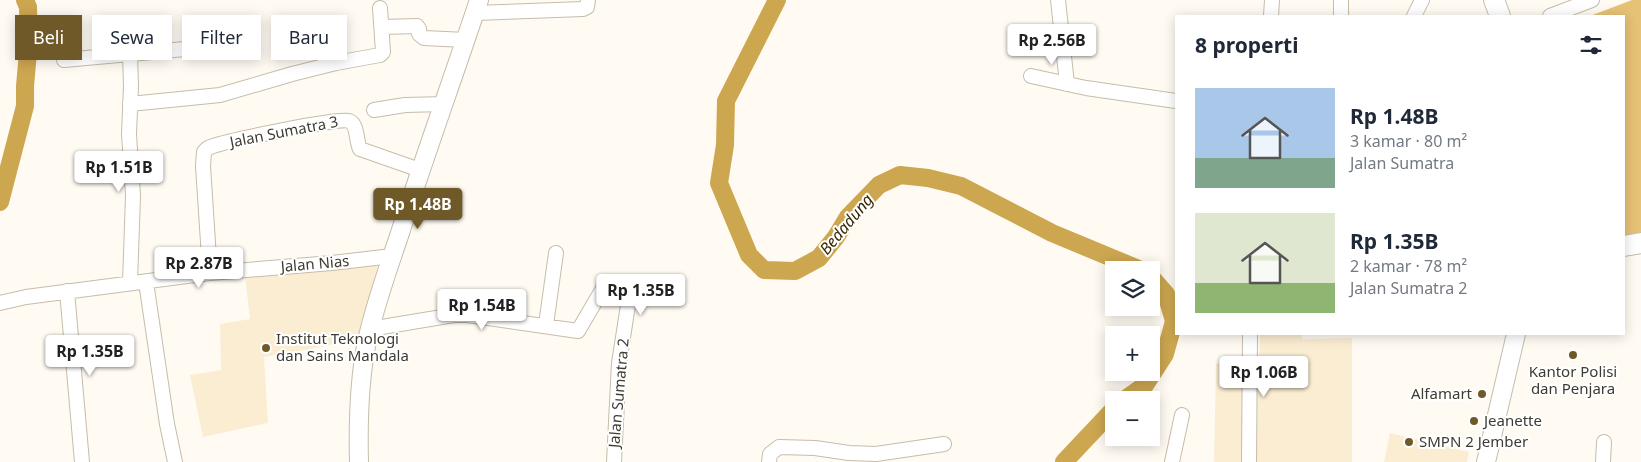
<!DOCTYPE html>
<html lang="id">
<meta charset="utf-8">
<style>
:root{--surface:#fff;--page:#f2f2f3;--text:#1f2937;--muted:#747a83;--accent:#6f5929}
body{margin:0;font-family:"Noto Sans",sans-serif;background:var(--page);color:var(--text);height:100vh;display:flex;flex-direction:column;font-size:19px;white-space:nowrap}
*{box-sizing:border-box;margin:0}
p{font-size:16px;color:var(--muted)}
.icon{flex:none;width:28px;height:28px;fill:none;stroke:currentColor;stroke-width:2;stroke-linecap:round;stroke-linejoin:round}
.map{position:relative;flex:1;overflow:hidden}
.details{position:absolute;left:1175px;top:15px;width:450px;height:320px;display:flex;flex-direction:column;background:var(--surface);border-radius:0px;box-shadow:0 2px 12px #0003}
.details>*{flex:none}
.hud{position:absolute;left:15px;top:15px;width:475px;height:45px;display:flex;gap:10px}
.controls{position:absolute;left:1105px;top:261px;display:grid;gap:10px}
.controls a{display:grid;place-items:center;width:55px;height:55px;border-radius:0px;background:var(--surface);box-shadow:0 2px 12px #0003;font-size:25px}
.price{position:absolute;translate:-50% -42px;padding:0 11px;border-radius:5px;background:#fff;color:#222;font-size:16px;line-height:32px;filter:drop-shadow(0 1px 2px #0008)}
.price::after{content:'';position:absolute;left:50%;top:30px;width:15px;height:11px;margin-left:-8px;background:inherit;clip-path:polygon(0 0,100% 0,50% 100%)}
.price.selected{background:var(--accent);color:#fff}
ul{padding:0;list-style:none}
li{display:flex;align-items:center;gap:15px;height:125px;padding:0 20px}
li span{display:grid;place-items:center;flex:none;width:140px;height:100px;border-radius:0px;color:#555}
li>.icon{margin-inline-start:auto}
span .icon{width:60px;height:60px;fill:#fffc;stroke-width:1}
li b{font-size:21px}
h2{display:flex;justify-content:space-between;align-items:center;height:60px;padding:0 20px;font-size:21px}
.tag{padding:0 18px;border-radius:0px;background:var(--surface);box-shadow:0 2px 12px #0003;font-size:18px;line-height:45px}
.tag.selected{background:var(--accent);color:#fff}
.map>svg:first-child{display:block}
</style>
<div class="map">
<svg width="1641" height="462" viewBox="0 0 1641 462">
<rect width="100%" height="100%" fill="#fffbf3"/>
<path fill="#faedd2" d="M 379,260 L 359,340 L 264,357 L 268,423 L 203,437 L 190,375 L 221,370 L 220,324 L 250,319 L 245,276 Z
M 1260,334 L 1302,334 L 1302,339 L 1352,338 L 1352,462 L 1214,462 L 1216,364 L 1259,363 Z
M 1390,433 L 1469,452 L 1467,462 L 1384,462 Z"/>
<path fill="#e6c276" d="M 1632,0 L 1641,0 L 1641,235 L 1624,240 L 1624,16 L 1590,16 Z"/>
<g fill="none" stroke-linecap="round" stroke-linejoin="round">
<path stroke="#cda650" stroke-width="18" d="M 777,0 L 726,101 L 725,145 L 719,183 L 749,255 L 764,270 L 795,271 L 819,258 L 836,237 L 848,217 L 879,185 L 900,175 L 928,178 L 961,186 L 1052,233 L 1141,270
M 0,202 L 25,106 L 25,86 L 29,41 L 28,7 L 25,0
M 1124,400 L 1145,385 L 1165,354 L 1174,321 L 1166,294 L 1151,277
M 1064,462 L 1114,409"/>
<g stroke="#c6bdaa" stroke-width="16">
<path id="minor" d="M 1058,0 L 1067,84
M 475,13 L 583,9 L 587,7 L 588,0
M 1271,16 L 1272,0
M 1341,16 L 1341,0
M 1414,16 L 1422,0
M 1550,16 L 1592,0
M 382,27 L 417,26 L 419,29 L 419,34 L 424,38 L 466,40
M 64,60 L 130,54
M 1031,76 L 1086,88 L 1176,101
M 130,104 L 220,95 L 292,74 L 336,63 L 380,55 L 383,52 L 380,8
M 374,110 L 405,105 L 445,104
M 210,273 L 203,166 L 204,152 C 206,149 209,147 213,146 C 228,141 339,117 349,121 C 358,124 356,142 360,149 L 420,170
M 146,282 L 167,424 L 175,462
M 130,283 L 133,196 L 129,134 L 131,86 L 130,54 L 240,44
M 67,291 L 82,462
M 0,303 L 26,297 L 210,273 L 332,263 L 392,256
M 546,325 L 556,253
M 370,329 L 454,315 L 467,315 L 578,331 L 605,285 L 609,283 L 630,285 L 631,286 L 619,363 L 614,462
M 769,462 L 770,454 L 779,447 L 815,448 L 849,453 L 876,454 L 944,444
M 1172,462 L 1182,415
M 1249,462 L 1250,334
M 1603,462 L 1604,442"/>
</g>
<g stroke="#c6bdaa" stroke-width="20">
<path id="major" d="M 359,462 C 358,422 359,380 367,341 C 375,304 388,269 400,233 C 425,155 453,78 479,0
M 1486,462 L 1516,334"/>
</g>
<g stroke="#c6bdaa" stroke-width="22">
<path id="highway" d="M 1494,0 L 1500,16
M 1624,246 L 1641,243"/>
</g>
<use href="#minor" stroke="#fff" stroke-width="14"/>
<use href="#major" stroke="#fff" stroke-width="18"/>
<use href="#highway" stroke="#fff" stroke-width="20"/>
</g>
<g fill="#6f5929" stroke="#fff" stroke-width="2">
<circle cx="266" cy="348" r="5"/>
<circle cx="1573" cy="355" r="5"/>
<circle cx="1482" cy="394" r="5"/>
<circle cx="1474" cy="421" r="5"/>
<circle cx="1409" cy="442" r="5"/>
</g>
<g text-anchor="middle" stroke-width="4" stroke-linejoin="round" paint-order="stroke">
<g font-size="15" fill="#3e3b33" stroke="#fff">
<text transform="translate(284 132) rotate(-11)" y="5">Jalan Sumatra 3</text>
<text transform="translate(315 264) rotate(-5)" y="5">Jalan Nias</text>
<text transform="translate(619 393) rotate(-85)" y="5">Jalan Sumatra 2</text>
</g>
<g font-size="15" fill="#3e3b33" stroke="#fff" text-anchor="start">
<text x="276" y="344">Institut Teknologi<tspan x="276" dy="17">dan Sains Mandala</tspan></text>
<text x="1573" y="377" text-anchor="middle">Kantor Polisi<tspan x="1573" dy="17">dan Penjara</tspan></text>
<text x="1472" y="399" text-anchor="end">Alfamart</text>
<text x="1484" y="426">Jeanette</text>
<text x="1419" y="447">SMPN 2 Jember</text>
</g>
<g font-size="16" font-style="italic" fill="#392902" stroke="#fff">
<text transform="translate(846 224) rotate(-50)" y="6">Bedadung</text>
</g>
</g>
</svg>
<div class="controls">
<a><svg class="icon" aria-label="layers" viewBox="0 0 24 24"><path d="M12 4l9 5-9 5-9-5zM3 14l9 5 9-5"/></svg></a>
<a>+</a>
<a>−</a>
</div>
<b class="price" style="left:1052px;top:66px">Rp 2.56B</b>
<b class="price" style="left:119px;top:193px">Rp 1.51B</b>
<b class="price selected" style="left:418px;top:230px">Rp 1.48B</b>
<b class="price" style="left:199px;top:289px">Rp 2.87B</b>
<b class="price" style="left:641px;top:316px">Rp 1.35B</b>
<b class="price" style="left:482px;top:331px">Rp 1.54B</b>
<b class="price" style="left:90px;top:377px">Rp 1.35B</b>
<b class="price" style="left:1264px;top:398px">Rp 1.06B</b>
<div class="hud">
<a class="tag selected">Beli</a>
<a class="tag">Sewa</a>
<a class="tag">Filter</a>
<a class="tag">Baru</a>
</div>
<section class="details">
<h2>8 properti<svg class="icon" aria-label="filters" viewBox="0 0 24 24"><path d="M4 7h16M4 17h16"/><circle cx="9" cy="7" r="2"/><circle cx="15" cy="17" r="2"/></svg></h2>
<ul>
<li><span style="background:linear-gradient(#a9c7e8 70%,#7fa58c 0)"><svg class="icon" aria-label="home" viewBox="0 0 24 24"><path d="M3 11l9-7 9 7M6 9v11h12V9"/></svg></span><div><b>Rp 1.48B</b><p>3 kamar · 80 m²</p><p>Jalan Sumatra</p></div></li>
<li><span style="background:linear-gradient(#dfe7d0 70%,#8fb573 0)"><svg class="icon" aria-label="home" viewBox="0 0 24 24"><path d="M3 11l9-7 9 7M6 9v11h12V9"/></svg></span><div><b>Rp 1.35B</b><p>2 kamar · 78 m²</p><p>Jalan Sumatra 2</p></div></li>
</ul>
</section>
</div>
